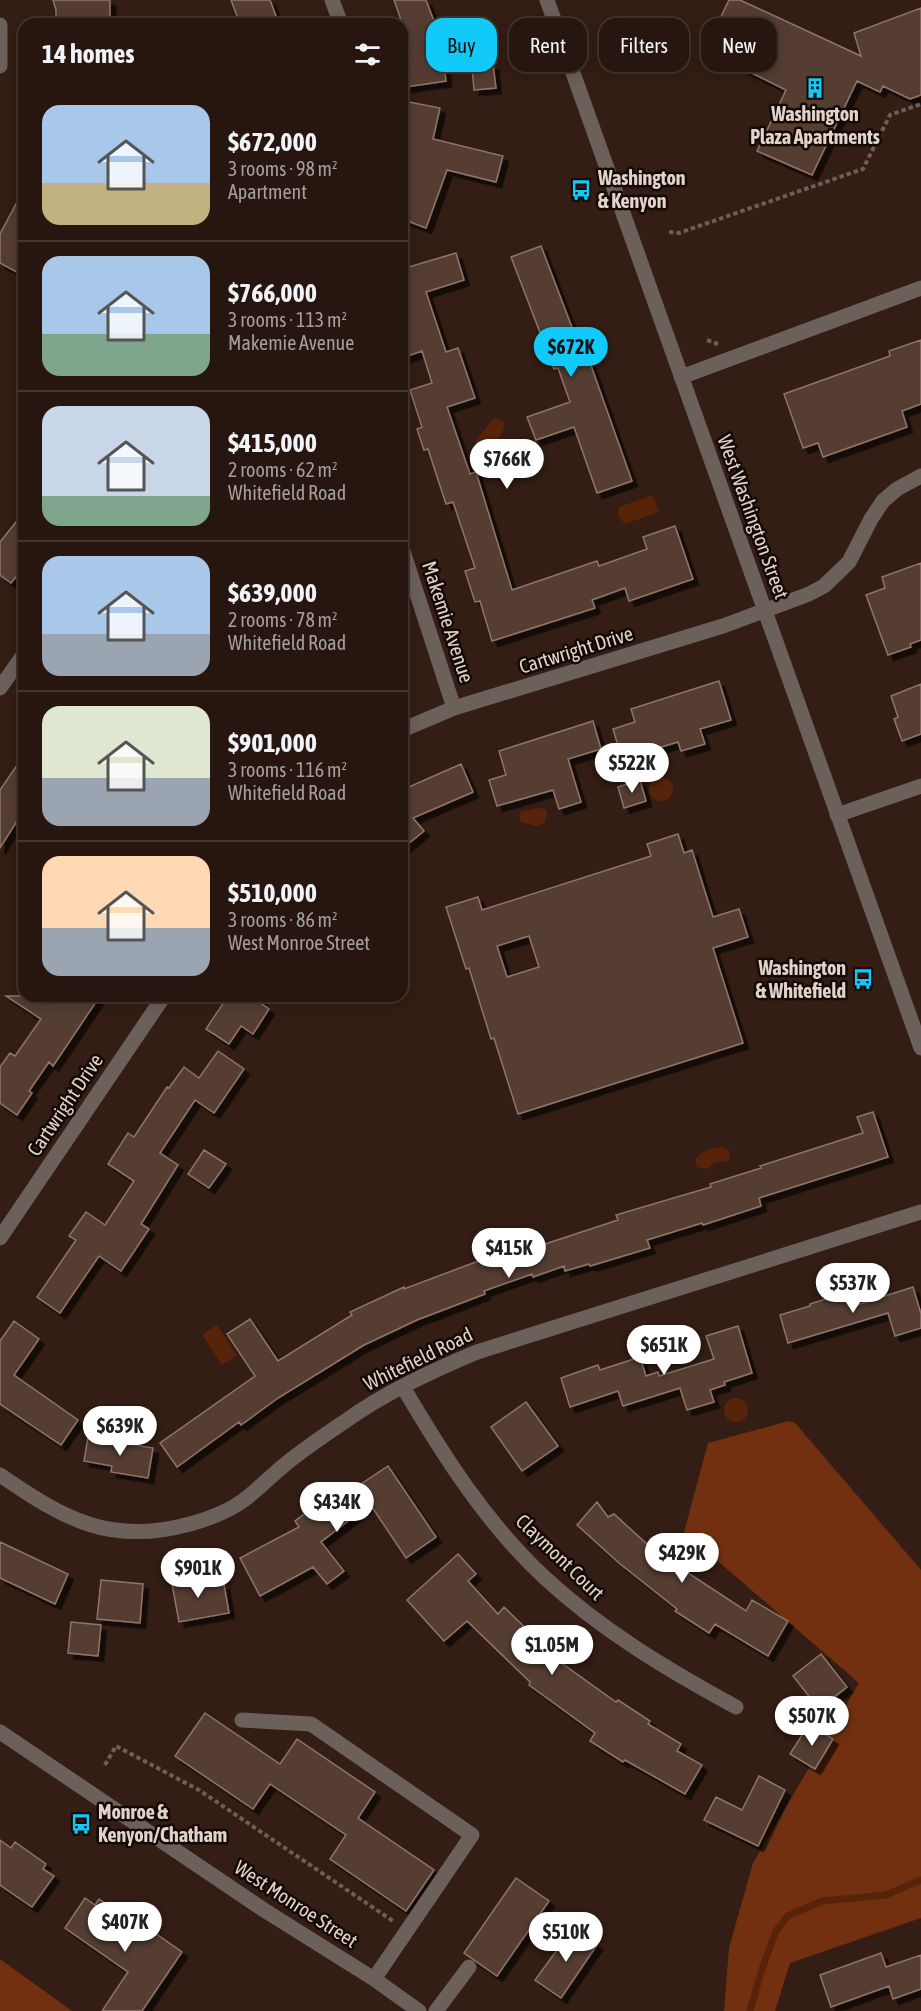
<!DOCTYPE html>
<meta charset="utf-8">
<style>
:root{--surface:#26160f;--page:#2e1f18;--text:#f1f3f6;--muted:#a49f9e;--line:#42352f;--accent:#11cafa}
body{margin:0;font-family:"Asap Condensed",sans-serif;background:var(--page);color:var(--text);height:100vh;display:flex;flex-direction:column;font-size:22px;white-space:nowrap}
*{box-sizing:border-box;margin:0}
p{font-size:20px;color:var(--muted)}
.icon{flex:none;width:33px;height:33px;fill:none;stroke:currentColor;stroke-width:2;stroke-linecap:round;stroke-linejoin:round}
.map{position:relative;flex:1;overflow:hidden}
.side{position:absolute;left:18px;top:18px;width:390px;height:984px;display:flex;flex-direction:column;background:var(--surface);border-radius:18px;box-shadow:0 3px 15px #0003,0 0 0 2px var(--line)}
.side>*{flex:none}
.hud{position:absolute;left:426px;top:18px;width:405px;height:54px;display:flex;gap:12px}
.price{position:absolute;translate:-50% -51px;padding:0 14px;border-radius:21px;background:#fff;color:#222;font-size:20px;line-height:39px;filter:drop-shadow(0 2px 3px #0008)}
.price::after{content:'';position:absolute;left:50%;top:36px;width:18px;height:14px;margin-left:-9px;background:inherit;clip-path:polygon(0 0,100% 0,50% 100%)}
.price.active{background:var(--accent);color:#111}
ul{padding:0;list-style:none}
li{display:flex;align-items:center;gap:18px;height:150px;padding:0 24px}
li+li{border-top:2px solid var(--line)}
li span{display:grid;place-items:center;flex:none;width:168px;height:120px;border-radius:18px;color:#555}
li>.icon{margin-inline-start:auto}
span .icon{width:72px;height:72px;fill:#fffc;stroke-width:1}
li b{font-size:26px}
h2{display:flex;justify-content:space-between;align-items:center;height:72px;padding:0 24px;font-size:26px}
.tag{padding:0 21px;border-radius:18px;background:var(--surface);box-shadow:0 3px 15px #0003,0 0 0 2px var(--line);font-size:21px;line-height:54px}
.tag.active{background:var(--accent);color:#111}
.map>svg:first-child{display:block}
</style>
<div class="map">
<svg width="921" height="2011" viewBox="0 0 921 2011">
<defs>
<filter id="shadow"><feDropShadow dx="5.5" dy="5.5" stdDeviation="0" flood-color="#0009"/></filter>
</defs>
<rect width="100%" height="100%" fill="#331d14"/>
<path fill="#733010" d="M 789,1421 L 795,1423 L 921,1570 L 921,1918 L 790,1963 L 775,2011 L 724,2011 L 729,1948 L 753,1863 L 859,1683 L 684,1532 L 708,1443 Z
M 0,1959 L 72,2011 L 0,2011 Z"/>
<path fill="#572309" d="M 496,418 L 501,420 L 505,424 C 503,435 492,450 481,451 L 476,447 L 475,441 L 492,420 Z
M 653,495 L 659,512 L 625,524 L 618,516 L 619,507 Z
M649 789a12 12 0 1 1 24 0a12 12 0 1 1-24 0Z
M 537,808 L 545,809 L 547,812 L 545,822 L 537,826 L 520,822 L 520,812 Z
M 719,1147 L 729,1150 C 733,1166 722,1159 714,1163 C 711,1165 709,1168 706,1169 L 697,1167 L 695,1160 C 701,1151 709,1149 719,1147 Z
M 217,1325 L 237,1355 L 222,1365 L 202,1335 Z
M724 1410a12 12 0 1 1 24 0a12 12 0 1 1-24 0Z"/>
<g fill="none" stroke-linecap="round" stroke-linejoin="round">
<path stroke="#572309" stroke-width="7" d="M 750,2011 L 762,1969 L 776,1931 L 788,1916 L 822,1901 L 886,1895 L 921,1880"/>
</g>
<path fill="#553d33" stroke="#8f7469" stroke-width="1.5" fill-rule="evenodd" filter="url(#shadow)" d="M 53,0 L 110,0 L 110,24 L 56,24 L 56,10 Z
M 231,0 L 270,0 L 279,24 L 240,24 Z
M 394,0 L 426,0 L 440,37 L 446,81 L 406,87 L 403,62 L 406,61 L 403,37 L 407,37 Z
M 729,0 L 740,0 L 861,56 L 854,33 L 921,8 L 921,95 L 910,99 L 883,86 L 880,92 L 857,81 L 812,175 L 757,151 L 786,90 L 705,50 Z
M 493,64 L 496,88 L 474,90 L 472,67 Z
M 409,102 L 440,108 L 433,139 L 503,156 L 496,182 L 447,170 L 426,228 L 402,219 L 402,132 Z
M 24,189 L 24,276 L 0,263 L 0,234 Z
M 541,246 L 584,359 L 588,357 L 632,481 L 597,493 L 574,427 L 536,440 L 527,417 L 570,402 L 558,368 L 554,369 L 511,257 Z
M 456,253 L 464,280 L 426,292 L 446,352 L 458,348 L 475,398 L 447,407 L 470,474 L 476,472 L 512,590 L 597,561 L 599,566 L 647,549 L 643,537 L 675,526 L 693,579 L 629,601 L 625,588 L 592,600 L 595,608 L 492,641 L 480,601 L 475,602 L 465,571 L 475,568 L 453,502 L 446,504 L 428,449 L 424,450 L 417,429 L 422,427 L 410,390 L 432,383 L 422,351 L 402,358 L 402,269 Z
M 921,340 L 921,404 L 902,411 L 907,427 L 823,457 L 818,443 L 803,448 L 784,394 L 890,356 L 889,351 Z
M 24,512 L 24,567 L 11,583 L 0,575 L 0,542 Z
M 921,563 L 921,640 L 910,644 L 911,647 L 888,655 L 866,595 L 885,588 L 882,577 Z
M 719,681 L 731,720 L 700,729 L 705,744 L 681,751 L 678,742 L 622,759 L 613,729 L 635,722 L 631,709 Z
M 921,684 L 921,734 L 902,741 L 894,719 L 898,717 L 891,696 Z
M 593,721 L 601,749 L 568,759 L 581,802 L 559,809 L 553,790 L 497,806 L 489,780 L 506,775 L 499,751 Z
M 24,755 L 24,810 L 0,848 L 0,790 Z
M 461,764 L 473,792 L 413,818 L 424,831 L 402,849 L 402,790 Z
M 640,780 L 646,801 L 624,808 L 618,787 Z
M 678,834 L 684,853 L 692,850 L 713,917 L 739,909 L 748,937 L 713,948 L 743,1043 L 518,1114 L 494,1038 L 491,1039 L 469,968 L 466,969 L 446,907 L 478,897 L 482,910 L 651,856 L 647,844 ZM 529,936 L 539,967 L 507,977 L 497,946 Z
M 6,996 L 100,996 L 53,1066 L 49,1062 L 29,1091 L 32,1093 L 17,1115 L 0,1103 L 0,1067 L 10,1053 L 15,1056 L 41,1019 Z
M 228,996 L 263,996 L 259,1002 L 269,1009 L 253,1034 L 241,1026 L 229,1044 L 206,1029 Z
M 218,1051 L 244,1069 L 214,1113 L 195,1100 L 160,1153 L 178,1165 L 141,1224 L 149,1229 L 121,1271 L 99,1256 L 60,1313 L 37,1297 L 76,1240 L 69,1236 L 86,1212 L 105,1225 L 134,1181 L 108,1164 L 128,1133 L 134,1137 L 167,1087 L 169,1088 L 184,1067 L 199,1078 Z
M 873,1112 L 888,1157 L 759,1198 L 761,1206 L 703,1225 L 702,1223 L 647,1240 L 650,1248 L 590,1266 L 589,1264 L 565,1271 L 564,1266 L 533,1277 L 532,1274 L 484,1291 L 485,1294 L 417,1320 L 364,1345 L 278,1398 L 241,1425 L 239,1422 L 177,1467 L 160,1443 L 255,1376 L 227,1334 L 250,1319 L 278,1361 L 352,1315 L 350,1312 L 404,1287 L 404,1289 L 489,1257 L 486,1249 L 529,1233 L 533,1245 L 541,1242 L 542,1245 L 618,1220 L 616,1215 L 711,1187 L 710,1184 L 761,1168 L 760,1166 L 863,1133 L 857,1117 Z
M 204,1150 L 226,1164 L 209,1188 L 188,1174 Z
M 913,1287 L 921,1314 L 921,1328 L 895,1336 L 888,1313 L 788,1343 L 780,1315 L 810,1306 L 810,1304 L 853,1290 L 857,1305 Z
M 14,1321 L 39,1339 L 14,1375 L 78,1420 L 61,1445 L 0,1404 L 0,1341 Z
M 738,1326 L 752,1373 L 724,1382 L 725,1385 L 710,1390 L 714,1402 L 687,1410 L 680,1388 L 623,1406 L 618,1391 L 570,1407 L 561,1378 L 598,1365 L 600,1370 L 640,1357 L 646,1376 L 658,1372 L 659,1376 L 714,1359 L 706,1336 Z
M 526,1402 L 558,1446 L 522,1471 L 491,1427 Z
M 88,1437 L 153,1448 L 148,1478 L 111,1472 L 112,1466 L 84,1461 Z
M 388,1466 L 436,1537 L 406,1558 L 370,1504 L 321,1542 L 344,1571 L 327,1584 L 313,1567 L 260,1596 L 240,1558 L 299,1527 L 295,1521 L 335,1491 L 340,1498 Z
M 597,1502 L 608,1517 L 614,1514 L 647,1544 L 651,1538 L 688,1567 L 685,1571 L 746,1611 L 752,1600 L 788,1621 L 768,1656 L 715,1624 L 709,1633 L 675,1611 L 677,1609 L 619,1563 L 577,1525 Z
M 0,1542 L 68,1574 L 55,1604 L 0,1578 Z
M 458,1554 L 476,1574 L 468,1581 L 498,1614 L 504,1607 L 544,1646 L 542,1649 L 616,1702 L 618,1700 L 650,1721 L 648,1724 L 681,1744 L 677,1751 L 702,1765 L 685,1794 L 625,1760 L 623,1762 L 590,1741 L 595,1733 L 529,1685 L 530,1682 L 467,1621 L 444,1641 L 407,1600 Z
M 198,1574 L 200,1588 L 224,1584 L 229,1613 L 179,1622 L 171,1579 Z
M 101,1580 L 143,1584 L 140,1623 L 97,1619 Z
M 71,1622 L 101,1625 L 98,1656 L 68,1653 Z
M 821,1654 L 847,1687 L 819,1709 L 793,1676 Z
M 205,1713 L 280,1764 L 297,1739 L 375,1792 L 358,1818 L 434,1870 L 406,1911 L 330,1859 L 346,1835 L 270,1784 L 253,1809 L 175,1756 Z
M 809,1724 L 833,1739 L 815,1769 L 790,1754 Z
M 759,1776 L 785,1790 L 758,1846 L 704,1820 L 716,1797 L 742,1810 Z
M 0,1840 L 11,1848 L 15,1842 L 46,1864 L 43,1869 L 54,1876 L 32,1907 L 0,1885 Z
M 516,1878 L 549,1901 L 497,1976 L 464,1953 Z
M 85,1898 L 95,1905 L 99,1899 L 153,1936 L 155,1933 L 182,1952 L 142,2011 L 102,2011 L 128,1972 L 65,1928 Z
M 573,1928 L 597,1945 L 561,1998 L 535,1980 Z
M 881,1953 L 886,1967 L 921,1955 L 921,1989 L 893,1999 L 889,1986 L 831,2007 L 820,1975 Z"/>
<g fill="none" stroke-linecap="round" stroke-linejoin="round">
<path stroke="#715d55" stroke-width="4" stroke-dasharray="4.5 3" stroke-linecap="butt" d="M 669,232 L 679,233 L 863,169 L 890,115 L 921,104
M 707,340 L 718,344
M 105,1765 L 116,1746 L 199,1790 L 393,1921"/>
<path stroke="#6c605b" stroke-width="15" d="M 332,0 L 341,24
M 547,0 L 921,1048
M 0,25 L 0,66
M 681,377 L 921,288
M 402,548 L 454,708
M 0,688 L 24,654
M 402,730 L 454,708 L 723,626 L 809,594 L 824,586 L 849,562 L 871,519 L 883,501 L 897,489 L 921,476
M 837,815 L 921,786
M 0,1238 L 164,996
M 403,1387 C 443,1455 486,1523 544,1577 C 601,1630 668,1670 736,1707
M 0,1475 C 64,1519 110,1546 190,1524 C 208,1519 229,1511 244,1500 C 257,1490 269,1478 282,1467 C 301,1451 323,1436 344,1422 C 384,1393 432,1371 477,1352 L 921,1212
M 242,1720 L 311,1724 L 472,1835 L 374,1979
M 0,1732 L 264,1910 L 374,1979 L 419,2011
M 436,2011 L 469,1967"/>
</g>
<defs>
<g id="building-bare" transform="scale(1.62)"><path d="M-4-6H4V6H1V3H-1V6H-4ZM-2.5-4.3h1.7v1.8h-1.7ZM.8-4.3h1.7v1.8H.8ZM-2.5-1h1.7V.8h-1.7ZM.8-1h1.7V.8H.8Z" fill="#11cafa" stroke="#130a06" stroke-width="2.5" paint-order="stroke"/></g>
<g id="bus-bare" transform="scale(1.62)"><path d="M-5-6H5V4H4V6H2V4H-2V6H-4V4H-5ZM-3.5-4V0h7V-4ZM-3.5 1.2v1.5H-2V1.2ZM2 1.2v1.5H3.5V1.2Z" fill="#11cafa" stroke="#130a06" stroke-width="2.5" paint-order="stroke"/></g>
</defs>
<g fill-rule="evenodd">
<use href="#building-bare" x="815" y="88"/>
<use href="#bus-bare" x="581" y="190"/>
<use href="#bus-bare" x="863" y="979"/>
<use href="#bus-bare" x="81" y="1824"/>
</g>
<g text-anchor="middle" stroke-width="5" stroke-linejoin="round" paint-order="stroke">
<g font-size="20" font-weight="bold" fill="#e1d2cc" stroke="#130a06" text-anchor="start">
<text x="815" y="121" text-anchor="middle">Washington<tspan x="815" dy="23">Plaza Apartments</tspan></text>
<text x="598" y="185">Washington<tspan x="598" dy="23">&amp; Kenyon</tspan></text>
<text x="846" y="975" text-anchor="end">Washington<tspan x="846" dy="23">&amp; Whitefield</tspan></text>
<text x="98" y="1819">Monroe &amp;<tspan x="98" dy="23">Kenyon/Chatham</tspan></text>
</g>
<g font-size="20" fill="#e1d2cc" stroke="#130a06">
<text transform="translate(753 517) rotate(70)" y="7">West Washington Street</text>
<text transform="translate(448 622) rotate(72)" y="7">Makemie Avenue</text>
<text transform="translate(576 650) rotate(-17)" y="7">Cartwright Drive</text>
<text transform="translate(65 1105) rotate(-56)" y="7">Cartwright Drive</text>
<text transform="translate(418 1359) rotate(-26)" y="7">Whitefield Road</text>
<text transform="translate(560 1557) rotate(44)" y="7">Claymont Court</text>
<text transform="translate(296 1904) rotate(33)" y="7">West Monroe Street</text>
</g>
</g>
</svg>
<b class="price active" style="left:571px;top:378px">$672K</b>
<b class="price" style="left:507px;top:490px">$766K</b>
<b class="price" style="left:632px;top:794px">$522K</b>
<b class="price" style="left:509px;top:1279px">$415K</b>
<b class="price" style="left:853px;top:1314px">$537K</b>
<b class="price" style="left:664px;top:1376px">$651K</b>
<b class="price" style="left:120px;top:1457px">$639K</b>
<b class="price" style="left:337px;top:1533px">$434K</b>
<b class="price" style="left:682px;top:1584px">$429K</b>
<b class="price" style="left:198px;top:1599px">$901K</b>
<b class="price" style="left:552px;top:1676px">$1.05M</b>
<b class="price" style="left:812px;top:1747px">$507K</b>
<b class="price" style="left:125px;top:1953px">$407K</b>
<b class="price" style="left:566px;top:1963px">$510K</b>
<div class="hud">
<a class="tag active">Buy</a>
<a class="tag">Rent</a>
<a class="tag">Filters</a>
<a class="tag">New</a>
</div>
<section class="side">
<h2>14 homes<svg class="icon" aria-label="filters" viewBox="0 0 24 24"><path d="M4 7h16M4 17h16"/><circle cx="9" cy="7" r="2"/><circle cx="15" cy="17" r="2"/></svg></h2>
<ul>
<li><span style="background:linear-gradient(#a9c7e8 65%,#c2b280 0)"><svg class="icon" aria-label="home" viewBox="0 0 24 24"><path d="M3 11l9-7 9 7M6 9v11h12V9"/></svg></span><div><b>$672,000</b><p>3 rooms · 98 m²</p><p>Apartment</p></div></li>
<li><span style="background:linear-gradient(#a9c7e8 65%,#7fa58c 0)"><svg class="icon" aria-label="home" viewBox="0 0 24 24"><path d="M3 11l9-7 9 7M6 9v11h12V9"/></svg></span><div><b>$766,000</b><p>3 rooms · 113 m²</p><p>Makemie Avenue</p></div></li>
<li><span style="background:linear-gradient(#c9d6e8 75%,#7fa58c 0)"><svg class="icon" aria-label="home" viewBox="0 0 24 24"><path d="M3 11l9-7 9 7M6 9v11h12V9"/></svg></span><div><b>$415,000</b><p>2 rooms · 62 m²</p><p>Whitefield Road</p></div></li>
<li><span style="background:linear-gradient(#a9c7e8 65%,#9aa5b1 0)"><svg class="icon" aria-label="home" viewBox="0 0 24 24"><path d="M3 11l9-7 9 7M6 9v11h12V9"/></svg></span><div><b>$639,000</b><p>2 rooms · 78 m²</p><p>Whitefield Road</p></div></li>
<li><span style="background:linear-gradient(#dfe7d0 60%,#9aa5b1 0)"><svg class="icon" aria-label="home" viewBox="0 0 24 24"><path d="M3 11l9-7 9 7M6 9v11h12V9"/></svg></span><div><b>$901,000</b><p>3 rooms · 116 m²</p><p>Whitefield Road</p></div></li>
<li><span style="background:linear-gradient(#ffd9b3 60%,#9aa5b1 0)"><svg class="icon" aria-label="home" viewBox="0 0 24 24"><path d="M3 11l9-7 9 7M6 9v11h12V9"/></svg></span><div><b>$510,000</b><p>3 rooms · 86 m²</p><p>West Monroe Street</p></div></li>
</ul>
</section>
</div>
